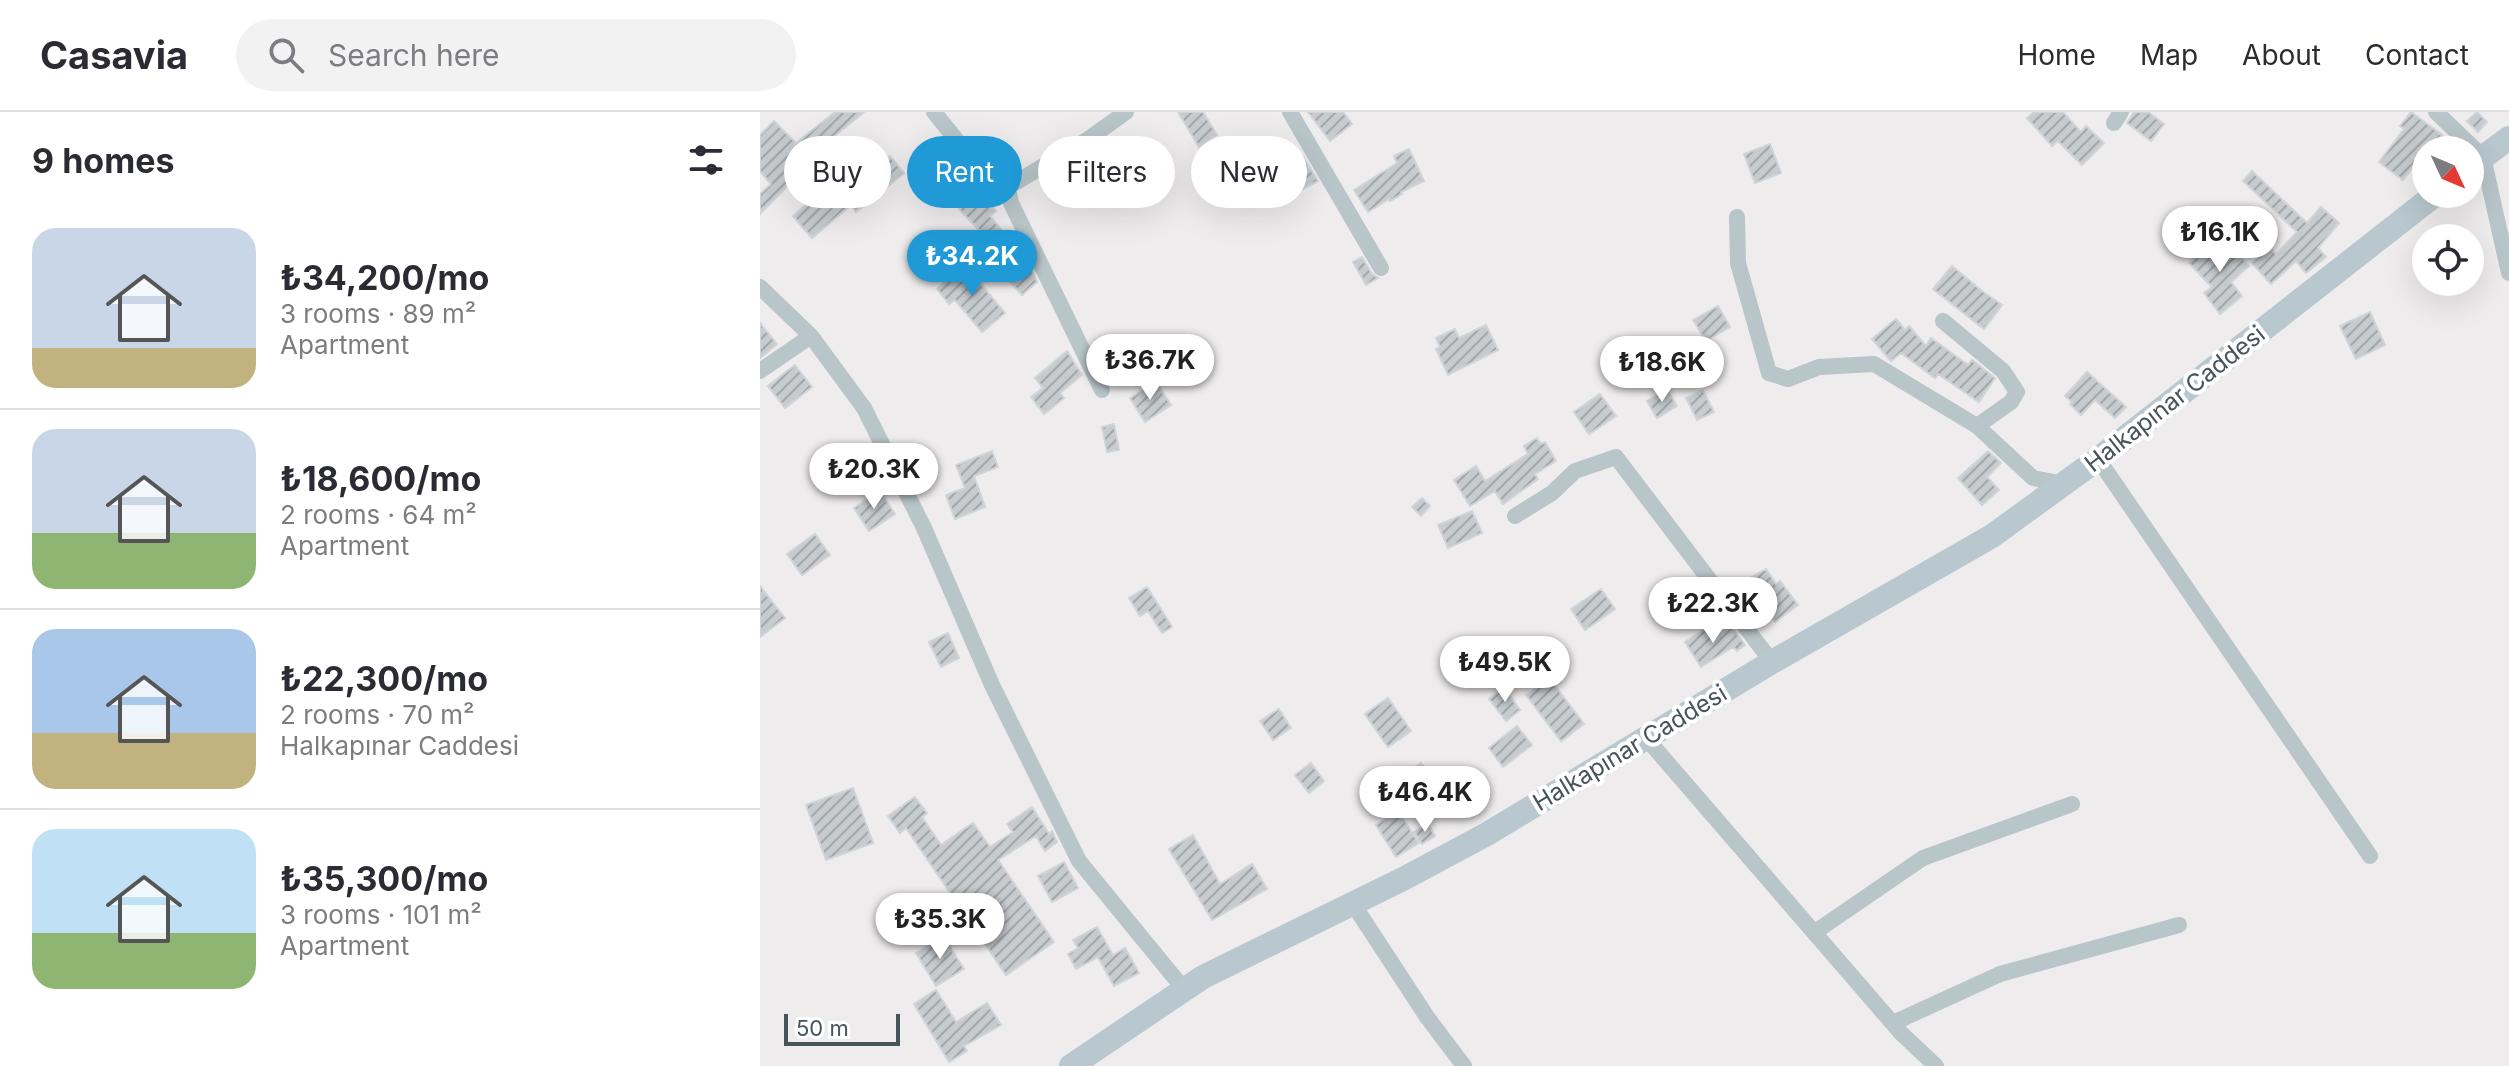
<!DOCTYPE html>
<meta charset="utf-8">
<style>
:root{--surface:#fff;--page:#f2f2f3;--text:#2b2b33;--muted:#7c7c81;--line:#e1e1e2;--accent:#1f9ad7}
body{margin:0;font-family:Inter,sans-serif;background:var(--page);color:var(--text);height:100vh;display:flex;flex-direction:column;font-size:30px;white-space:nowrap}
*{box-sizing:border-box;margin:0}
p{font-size:26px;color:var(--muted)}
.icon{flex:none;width:44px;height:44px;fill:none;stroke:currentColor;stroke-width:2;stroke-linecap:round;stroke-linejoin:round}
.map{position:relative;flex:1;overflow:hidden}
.details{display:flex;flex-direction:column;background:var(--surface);width:760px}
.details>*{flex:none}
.banner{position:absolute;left:24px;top:24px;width:760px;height:72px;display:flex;gap:16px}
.needle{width:52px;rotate:134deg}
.fabs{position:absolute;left:1652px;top:24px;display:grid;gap:16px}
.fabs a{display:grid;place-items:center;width:72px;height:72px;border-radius:50%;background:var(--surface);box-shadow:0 8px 32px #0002;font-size:40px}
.scale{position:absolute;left:24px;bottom:20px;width:116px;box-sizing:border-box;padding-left:8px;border:4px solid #455459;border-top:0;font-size:22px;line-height:28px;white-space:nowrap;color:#455459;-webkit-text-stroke:6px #fff;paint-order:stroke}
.price{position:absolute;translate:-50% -68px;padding:0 18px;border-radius:28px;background:#fff;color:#222;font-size:26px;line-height:52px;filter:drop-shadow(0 2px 4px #0008)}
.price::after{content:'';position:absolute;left:50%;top:48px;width:24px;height:18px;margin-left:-12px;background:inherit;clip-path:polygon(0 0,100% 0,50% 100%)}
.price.active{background:var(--accent);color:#fff}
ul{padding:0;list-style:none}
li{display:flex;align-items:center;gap:24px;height:200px;padding:0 32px}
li+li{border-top:2px solid var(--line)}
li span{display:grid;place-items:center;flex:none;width:224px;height:160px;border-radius:24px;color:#555}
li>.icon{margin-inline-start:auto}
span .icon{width:96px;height:96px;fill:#fffc;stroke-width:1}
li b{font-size:34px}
h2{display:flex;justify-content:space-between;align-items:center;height:96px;padding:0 32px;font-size:34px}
.tag{padding:0 28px;border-radius:36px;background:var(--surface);box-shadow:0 8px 32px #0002;font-size:28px;line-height:72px}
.tag.active{background:var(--accent);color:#fff}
header{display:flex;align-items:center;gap:48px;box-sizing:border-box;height:112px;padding:0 40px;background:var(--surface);border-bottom:2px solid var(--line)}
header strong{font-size:38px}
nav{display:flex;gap:44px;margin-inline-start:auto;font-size:28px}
.search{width:560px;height:72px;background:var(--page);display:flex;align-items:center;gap:20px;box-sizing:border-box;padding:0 28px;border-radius:44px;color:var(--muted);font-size:30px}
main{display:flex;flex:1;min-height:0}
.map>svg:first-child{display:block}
</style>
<header>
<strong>Casavia</strong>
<div class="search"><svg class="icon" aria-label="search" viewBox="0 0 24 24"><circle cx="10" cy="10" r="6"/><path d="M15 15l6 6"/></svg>Search here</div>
<nav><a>Home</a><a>Map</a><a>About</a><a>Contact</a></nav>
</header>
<main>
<section class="details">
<h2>9 homes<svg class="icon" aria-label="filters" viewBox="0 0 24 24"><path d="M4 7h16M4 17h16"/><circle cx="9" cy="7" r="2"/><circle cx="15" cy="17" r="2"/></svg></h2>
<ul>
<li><span style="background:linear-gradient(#c9d6e8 75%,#c2b280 0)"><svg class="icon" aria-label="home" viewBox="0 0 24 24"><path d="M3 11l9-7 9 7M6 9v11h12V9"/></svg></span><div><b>₺34,200/mo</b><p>3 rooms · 89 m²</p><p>Apartment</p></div></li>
<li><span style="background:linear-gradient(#c9d6e8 65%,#8fb573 0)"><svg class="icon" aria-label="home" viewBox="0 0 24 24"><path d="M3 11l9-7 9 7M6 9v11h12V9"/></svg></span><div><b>₺18,600/mo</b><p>2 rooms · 64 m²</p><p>Apartment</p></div></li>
<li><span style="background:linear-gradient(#a9c7e8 65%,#c2b280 0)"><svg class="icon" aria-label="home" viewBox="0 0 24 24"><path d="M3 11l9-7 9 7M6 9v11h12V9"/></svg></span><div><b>₺22,300/mo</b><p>2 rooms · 70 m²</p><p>Halkapınar Caddesi</p></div></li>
<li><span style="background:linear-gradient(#bfe0f5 65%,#8fb573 0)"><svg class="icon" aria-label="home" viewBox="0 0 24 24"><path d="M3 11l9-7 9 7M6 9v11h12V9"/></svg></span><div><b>₺35,300/mo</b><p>3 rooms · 101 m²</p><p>Apartment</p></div></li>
</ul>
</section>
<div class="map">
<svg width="1749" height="954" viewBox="0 0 1749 954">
<defs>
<pattern id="building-hatch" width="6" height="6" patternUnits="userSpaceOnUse" patternTransform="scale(2)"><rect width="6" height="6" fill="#c6cbce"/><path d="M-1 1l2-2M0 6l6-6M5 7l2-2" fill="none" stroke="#a3a7aa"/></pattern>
</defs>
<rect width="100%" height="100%" fill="#efeced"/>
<path fill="url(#building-hatch)" stroke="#d0d4d8" stroke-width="2" d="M 75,0 L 104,0 L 46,47 L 50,51 L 0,102 L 0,82 L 11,72 L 0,59 L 0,23 L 14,9 L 36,31 Z
M 418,0 L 443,0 L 457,23 L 439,35 Z
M 548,0 L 583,0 L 592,12 L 570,29 Z
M 1274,0 L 1303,0 L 1321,20 L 1326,14 L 1344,31 L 1322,53 L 1298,29 L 1292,34 L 1267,6 Z
M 1374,0 L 1388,0 L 1404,12 L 1391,29 L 1367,11 Z
M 1651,0 L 1682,23 L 1671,38 L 1668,36 L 1643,68 L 1619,50 L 1644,17 L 1640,14 Z
M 1717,0 L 1727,10 L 1718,20 L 1707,9 Z
M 504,28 L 518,51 L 504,60 L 489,38 Z
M 391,29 L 404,53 L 381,66 L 368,42 Z
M 1010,32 L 1021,61 L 995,71 L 984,42 Z
M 649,37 L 664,69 L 641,80 L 642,82 L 630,89 L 629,87 L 608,100 L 594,78 L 637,51 L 634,44 Z
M 130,44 L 144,61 L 96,100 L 91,93 L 52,126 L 33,104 L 57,83 L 68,95 Z
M 543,45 L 558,69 L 527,85 L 514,60 Z
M 1492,59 L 1547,111 L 1561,95 L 1579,111 L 1558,136 L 1566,145 L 1546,161 L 1536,149 L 1511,172 L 1492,151 L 1509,135 L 1516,142 L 1537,120 L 1483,69 Z
M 218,79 L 236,99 L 230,104 L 268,150 L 277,170 L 262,183 L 211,126 L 219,118 L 199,97 Z
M 1454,128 L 1462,138 L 1469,132 L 1489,154 L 1471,170 L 1482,184 L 1460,202 L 1444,181 L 1452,175 L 1429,151 Z
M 602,145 L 612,162 L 618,166 L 606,173 L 593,150 Z
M 205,153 L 245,201 L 222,220 L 195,188 L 189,192 L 177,177 Z
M 1192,154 L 1222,179 L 1242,193 L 1224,217 L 1173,177 Z
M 958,194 L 970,215 L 946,229 L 933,208 Z
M 1610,200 L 1625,233 L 1596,247 L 1580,214 Z
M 1136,207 L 1145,218 L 1149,214 L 1166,234 L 1171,226 L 1208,253 L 1212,248 L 1235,266 L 1219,290 L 1178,262 L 1175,266 L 1141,241 L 1131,249 L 1112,227 Z
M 0,211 L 17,232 L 0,246 Z
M 726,213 L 738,238 L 688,263 L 676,237 L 680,235 L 676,226 L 695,217 L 699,226 Z
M 307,239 L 322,263 L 300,281 L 304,286 L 284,302 L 271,285 L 283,276 L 275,266 Z
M 35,253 L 52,275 L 25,296 L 8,274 Z
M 1327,260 L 1366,295 L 1355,306 L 1335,288 L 1321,303 L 1310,292 L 1312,290 L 1305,284 Z
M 396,270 L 411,293 L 385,310 L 370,286 Z
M 907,277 L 917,294 L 897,306 L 887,289 Z
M 943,278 L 954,300 L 937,308 L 926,286 Z
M 840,282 L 856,304 L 829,322 L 814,300 Z
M 354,312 L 359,338 L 347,340 L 342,315 Z
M 777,326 L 781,332 L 785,330 L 796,349 L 775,362 L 778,367 L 743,392 L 735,379 L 710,394 L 694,368 L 716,354 L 725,369 L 768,342 L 764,334 Z
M 232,339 L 238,355 L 214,364 L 225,395 L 195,407 L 186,383 L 205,376 L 196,353 Z
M 1228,339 L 1241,351 L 1227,365 L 1239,378 L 1222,393 L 1198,366 Z
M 120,379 L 135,402 L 109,419 L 94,396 Z
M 662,386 L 670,394 L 661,404 L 652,395 Z
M 712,399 L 722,421 L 688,436 L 678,413 Z
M 55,422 L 70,443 L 42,463 L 27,442 Z
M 1006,457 L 1016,472 L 1020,469 L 1038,493 L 1015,510 L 997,486 L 1001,483 L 990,466 Z
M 0,474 L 25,506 L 0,525 Z
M 387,475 L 412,515 L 402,521 L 388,499 L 380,504 L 369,486 Z
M 841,477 L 855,497 L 825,518 L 811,497 Z
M 950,514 L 956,525 L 971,514 L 985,533 L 977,539 L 973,535 L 941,555 L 925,530 Z
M 188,521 L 199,546 L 181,555 L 169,530 Z
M 790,567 L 824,612 L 801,629 L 766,583 Z
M 744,576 L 760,598 L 746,609 L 729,587 Z
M 628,586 L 651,619 L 628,635 L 605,602 Z
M 519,597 L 531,616 L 513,628 L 500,609 Z
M 757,614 L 772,633 L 743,655 L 729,636 Z
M 551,651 L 564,669 L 549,681 L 535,663 Z
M 661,651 L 675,669 L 653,686 L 639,667 Z
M 93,676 L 113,731 L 66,748 L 46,693 Z
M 155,685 L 167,701 L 162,705 L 181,733 L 213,711 L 230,735 L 253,720 L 247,712 L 272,695 L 289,722 L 292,719 L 297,730 L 285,739 L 276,724 L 238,748 L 294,830 L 246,863 L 146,716 L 140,721 L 128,704 Z
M 638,699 L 659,731 L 636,745 L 616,713 Z
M 668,712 L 675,724 L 662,732 L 654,720 Z
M 433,723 L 460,772 L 492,752 L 507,777 L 452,808 L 409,737 Z
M 304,750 L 318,776 L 292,790 L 278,764 Z
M 337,815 L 353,843 L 365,836 L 379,861 L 354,874 L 338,845 L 316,857 L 308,842 L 318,836 L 313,828 Z
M 183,824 L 204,857 L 176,874 L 156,841 Z
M 176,878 L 196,910 L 227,891 L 241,913 L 204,934 L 207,939 L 189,950 L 154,892 Z"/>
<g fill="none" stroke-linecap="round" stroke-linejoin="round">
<path stroke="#b8c5c9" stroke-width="16" d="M 174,0 L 227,66 L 248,75 L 327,28 L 366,0
M 530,0 L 621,156
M 1676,0 L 1723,45 L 1749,161
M 1354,11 L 1361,0
M 248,75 L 251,91 L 342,278
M 977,105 L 978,151 L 1009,261 L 1028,267 L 1059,255 L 1114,252 L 1217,314 L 1273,366 L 1304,372
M 0,175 L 51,224 L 104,296 L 164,416 L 232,573 L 319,749 L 423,876
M 1183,209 L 1243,259 L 1257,280 L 1251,290 L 1217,314
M 0,259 L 51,224
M 1338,347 L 1610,744
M 755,404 L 792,381 L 815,359 L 856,345 L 1012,550
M 886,626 L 1141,921 L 1176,954
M 599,801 L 667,905 L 704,954
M 1055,820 L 1163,746 L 1312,692
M 1133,911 L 1240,862 L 1419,813"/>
<path stroke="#b8c8ce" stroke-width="24" d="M 1710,55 L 1749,26
M 311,954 L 443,865 L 643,767 L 727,722 L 1012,550 L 1232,424 L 1338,347 L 1676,82"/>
</g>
<g text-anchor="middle" stroke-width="8" stroke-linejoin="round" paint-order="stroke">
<g font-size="24" fill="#455459" stroke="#fff">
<text transform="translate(1415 287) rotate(-38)" y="8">Halkapınar Caddesi</text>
<text transform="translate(870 636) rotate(-31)" y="8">Halkapınar Caddesi</text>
</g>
</g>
</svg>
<div class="fabs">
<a><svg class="needle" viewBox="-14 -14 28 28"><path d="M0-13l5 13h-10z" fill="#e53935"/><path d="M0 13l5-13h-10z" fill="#7c7c81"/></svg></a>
<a><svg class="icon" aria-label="locate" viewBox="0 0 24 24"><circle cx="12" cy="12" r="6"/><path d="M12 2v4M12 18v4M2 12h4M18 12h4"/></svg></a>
</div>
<div class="scale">50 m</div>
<b class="price" style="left:1460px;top:162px">₺16.1K</b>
<b class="price active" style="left:212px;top:186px">₺34.2K</b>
<b class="price" style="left:390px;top:290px">₺36.7K</b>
<b class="price" style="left:902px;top:292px">₺18.6K</b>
<b class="price" style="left:114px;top:399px">₺20.3K</b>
<b class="price" style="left:953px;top:533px">₺22.3K</b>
<b class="price" style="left:745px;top:592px">₺49.5K</b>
<b class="price" style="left:665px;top:722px">₺46.4K</b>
<b class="price" style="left:180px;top:849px">₺35.3K</b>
<div class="banner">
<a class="tag">Buy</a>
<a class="tag active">Rent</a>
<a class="tag">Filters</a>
<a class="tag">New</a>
</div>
</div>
</main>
